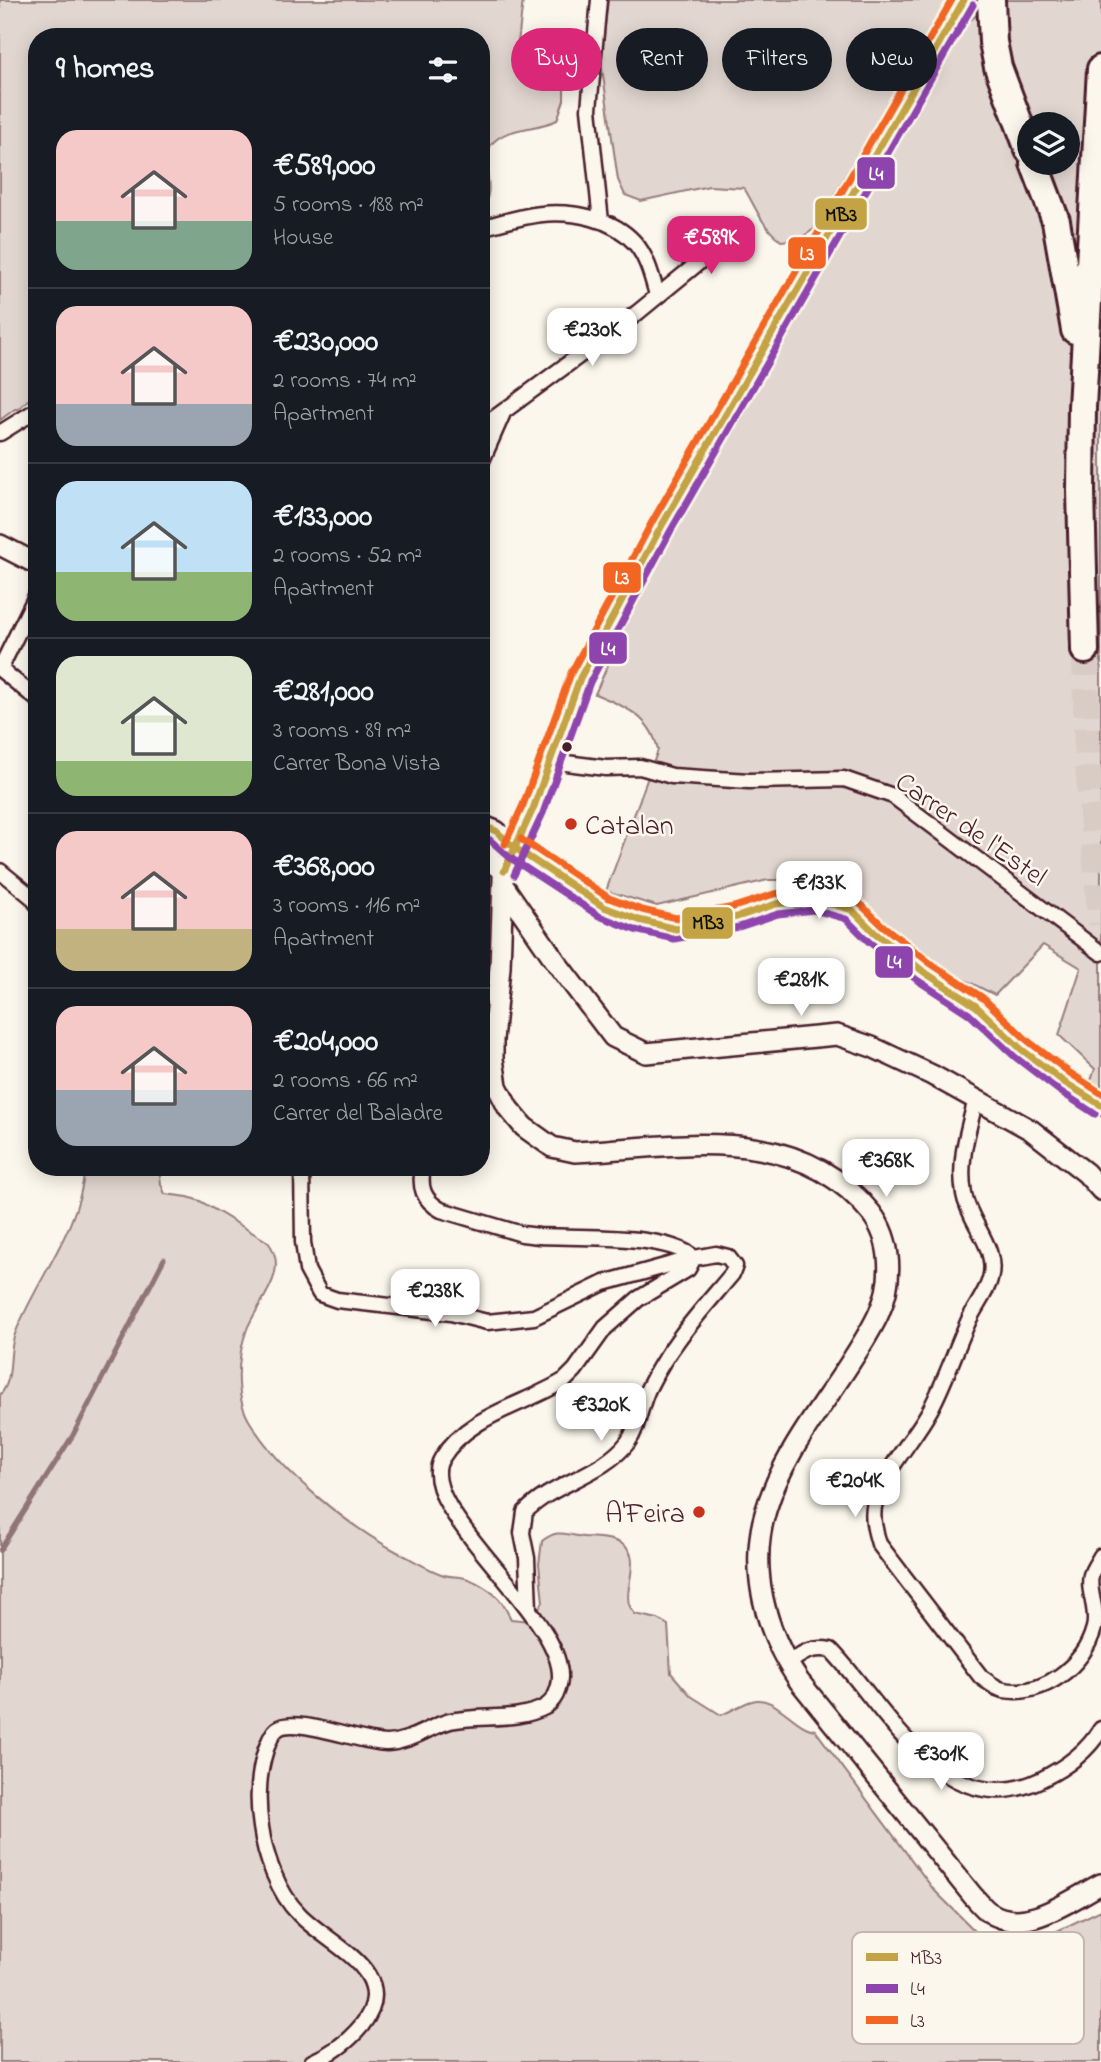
<!DOCTYPE html>
<meta charset="utf-8">
<style>
:root{--surface:#171b24;--page:#20242c;--text:#f1f3f6;--muted:#9ea1a6;--line:#363941;--accent:#db2777}
body{margin:0;font-family:"Indie Flower",sans-serif;background:var(--page);color:var(--text);height:100vh;display:flex;flex-direction:column;font-size:26px;white-space:nowrap}
*{box-sizing:border-box;margin:0}
p{font-size:23px;color:var(--muted)}
.icon{flex:none;width:38px;height:38px;fill:none;stroke:currentColor;stroke-width:2;stroke-linecap:round;stroke-linejoin:round}
.map{position:relative;flex:1;overflow:hidden}
.side{position:absolute;left:28px;top:28px;width:462px;height:1148px;display:flex;flex-direction:column;background:var(--surface);border-radius:28px;box-shadow:0 4px 18px #0003}
.side>*{flex:none}
.top-card{position:absolute;left:511px;top:28px;width:485px;height:63px;display:flex;gap:14px}
.tools{position:absolute;left:1017px;top:112px;display:grid;gap:14px}
.tools a{display:grid;place-items:center;width:63px;height:63px;border-radius:50%;background:var(--surface);box-shadow:0 4px 18px #0003;font-size:35px}
.price{position:absolute;translate:-50% -60px;padding:0 16px;border-radius:14px;background:#fff;color:#222;font-size:23px;line-height:46px;filter:drop-shadow(0 2px 4px #0008)}
.price::after{content:'';position:absolute;left:50%;top:42px;width:21px;height:16px;margin-left:-10px;background:inherit;clip-path:polygon(0 0,100% 0,50% 100%)}
.price.selected{background:var(--accent);color:#fff}
ul{padding:0;list-style:none}
li{display:flex;align-items:center;gap:21px;height:175px;padding:0 28px}
li+li{border-top:2px solid var(--line)}
li span{display:grid;place-items:center;flex:none;width:196px;height:140px;border-radius:21px;color:#555}
li>.icon{margin-inline-start:auto}
span .icon{width:84px;height:84px;fill:#fffc;stroke-width:1}
li b{font-size:30px}
h2{display:flex;justify-content:space-between;align-items:center;height:84px;padding:0 28px;font-size:30px}
.pill{padding:0 24px;border-radius:32px;background:var(--surface);box-shadow:0 4px 18px #0003;font-size:24px;line-height:63px}
.pill.selected{background:var(--accent);color:#fff}
.map>svg:first-child{display:block}
</style>
<div class="map">
<svg width="1101" height="2062" viewBox="0 0 1101 2062">
<rect width="100%" height="100%" fill="#fbf7ec"/>
<filter id="ink" filterUnits="userSpaceOnUse"><feTurbulence type="fractalNoise" baseFrequency=".0143" numOctaves="2"/><feDisplacementMap in="SourceGraphic" scale="14" xChannelSelector="R" yChannelSelector="G"/><feConvolveMatrix kernelMatrix="1 2 1 2 8 2 1 2 1" color-interpolation-filters="sRGB"/></filter>
<g filter="url(#ink)">
<path fill="#e2d7d0" stroke="#967b7e" stroke-width="2" fill-rule="evenodd" d="M 0,0 L 523,0 L 515,69 C 531,76 548,74 564,81 L 564,100 L 557,120 C 538,130 505,126 491,145 C 478,163 499,190 481,208 L 481,37 L 37,37 L 37,392 L 18,409 L 15,409 L 0,420 Z
M 608,0 L 948,0 L 814,229 L 799,239 L 781,241 C 760,224 757,209 744,188 L 709,186 L 641,201 L 625,195 L 618,180 L 601,61 Z
M 994,0 L 1101,0 L 1101,1093 L 1089,1086 L 1095,1069 L 1059,1035 L 1081,968 L 1043,945 L 995,995 L 929,962 L 900,942 L 875,913 L 839,891 L 797,880 L 768,880 L 657,906 L 606,891 L 658,750 C 651,716 624,706 595,694 L 638,597 L 965,25 ZM 1029,124 L 1068,124 L 1068,163 L 1029,163 Z
M 85,1167 L 159,1167 L 161,1184 L 165,1194 L 188,1197 L 200,1201 L 268,1242 C 291,1272 258,1301 247,1329 C 237,1356 234,1396 250,1422 C 280,1472 349,1527 401,1554 C 415,1561 429,1570 444,1575 C 451,1577 458,1576 465,1578 C 474,1580 490,1590 497,1597 C 503,1602 507,1612 511,1619 L 531,1621 L 543,1602 L 539,1564 L 542,1541 C 559,1528 564,1535 583,1537 C 594,1538 605,1537 615,1541 C 647,1551 623,1585 629,1604 C 630,1608 633,1611 635,1614 L 658,1619 L 668,1625 L 671,1673 L 691,1696 L 721,1715 C 732,1711 741,1704 752,1701 C 775,1694 793,1727 815,1730 L 934,1890 L 984,1940 L 1032,1943 L 1101,1910 L 1101,2062 L 0,2062 L 0,1395 C 15,1378 7,1355 15,1334 C 37,1278 80,1229 85,1167 Z"/>
<g fill="none" stroke-linecap="round" stroke-linejoin="round">
<path stroke="#907477" stroke-width="5" d="M 0,1550 L 73,1435 L 164,1259"/>
<path stroke="#d8ccc5" stroke-width="26" stroke-dasharray="26 13" stroke-linecap="butt" d="M 1085,650 L 1087,752 L 1101,924"/>
<g stroke="#4a1f2b" stroke-width="19">
<path id="street" d="M 599,0 L 589,109 L 601,221
M 481,228 C 521,217 550,207 592,218 C 607,222 623,230 634,242 C 647,256 652,277 657,295
M 481,428 L 637,313 L 742,227
M 0,433 L 37,410
M 481,463 L 503,413
M 0,669 L 37,594
M 0,669 L 37,699
M 551,757 L 566,763 L 606,768 L 640,767 L 672,776 L 749,781 L 844,779 L 893,796 L 1101,953
M 0,871 L 32,897 L 37,904
M 481,996 L 497,995
M 976,1099 C 968,1131 958,1161 964,1194 C 969,1223 999,1248 990,1279 C 986,1294 974,1308 968,1322 C 955,1351 945,1382 930,1410 C 913,1441 885,1469 875,1502 C 871,1517 875,1530 879,1544 L 981,1677 C 988,1682 996,1689 1004,1690 C 1043,1697 1084,1666 1094,1628 C 1099,1610 1087,1592 1091,1575 C 1093,1568 1098,1562 1101,1556
M 302,1167 L 303,1242 L 307,1270 L 320,1294 L 337,1300 L 451,1313 L 487,1322 L 534,1317 L 604,1283 L 694,1258 L 716,1254 L 728,1257 L 735,1266 L 732,1274 C 702,1310 670,1344 649,1387 C 640,1404 639,1427 628,1442 C 603,1475 554,1482 525,1512 L 522,1533 L 527,1558 L 529,1609
M 423,1167 C 419,1187 423,1200 441,1210 L 522,1234 L 539,1236 C 577,1238 667,1233 694,1258
M 787,1664 C 802,1653 812,1646 831,1650 C 885,1706 944,1826 1040,1780 C 1063,1769 1087,1752 1101,1729
M 312,2062 C 331,2054 349,2041 362,2025 C 403,1972 328,1945 299,1914 C 278,1893 265,1856 261,1827 C 257,1801 258,1774 266,1749 C 269,1742 271,1734 277,1729 C 294,1715 361,1743 387,1743 C 411,1742 428,1727 450,1721 C 480,1714 517,1722 545,1707 C 551,1703 556,1696 558,1689 C 581,1625 409,1510 442,1458 C 468,1415 525,1405 565,1380 L 575,1370 L 605,1328 L 638,1299 L 688,1269 L 694,1258"/>
</g>
<g stroke="#4a1f2b" stroke-width="24">
<path id="secondary" d="M 964,0 L 661,527 L 580,678 L 533,809 L 506,865 L 503,878 L 500,967 L 493,1040 L 493,1059 L 497,1086 L 508,1108 L 524,1127 L 552,1147 L 575,1152 C 678,1147 797,1120 871,1213 C 893,1241 893,1282 879,1313 C 871,1331 860,1347 850,1363 C 820,1410 782,1456 766,1510 C 748,1569 765,1631 799,1681 L 973,1896 C 978,1901 983,1908 989,1912 C 1024,1936 1070,1900 1101,1884
M 0,545 L 37,564
M 481,825 L 496,831 L 515,848 L 604,907 L 639,920 L 676,929 L 737,917 L 776,904 L 815,899 L 852,910 L 875,933 L 924,972 L 976,1006 L 1021,1049 L 1064,1082 L 1101,1105
M 481,848 L 493,864 L 504,871
M 503,885 L 559,966 L 613,1037 L 646,1053 L 837,1035 L 872,1047 L 932,1075 L 1031,1130 L 1086,1173 L 1101,1190"/>
</g>
<g stroke="#4a1f2b" stroke-width="32">
<path id="highway" d="M 991,0 L 993,42 L 998,67 L 1029,150
M 1034,163 L 1056,221 L 1075,330
M 1085,650 L 1081,491 L 1082,407 L 1101,69"/>
</g>
<use href="#street" stroke="#fbf7ec" stroke-width="14"/>
<use href="#secondary" stroke="#fbf7ec" stroke-width="19"/>
<use href="#highway" stroke="#fbf7ec" stroke-width="26"/>
<g stroke="#fbf7ec" stroke-width="12">
<path id="bus-1" d="M 481,825 L 496,831 L 515,848 L 604,907 L 639,920 L 676,929 L 737,917 L 776,904 L 815,899 L 852,910 L 875,933 L 924,972 L 976,1006 L 1021,1049 L 1064,1082 L 1101,1105
M 504,871 L 533,809 L 580,678 L 661,527 L 964,0"/>
</g>
<g stroke="#fbf7ec" stroke-width="12">
<path id="bus-2" d="M 481,836 L 490,840 L 509,857 L 599,916 L 635,930 L 674,939 L 739,927 L 778,914 L 814,910 L 846,919 L 868,941 L 917,980 L 969,1014 L 1015,1057 L 1058,1090 L 1095,1114
M 514,875 L 543,813 L 590,682 L 670,532 L 973,5"/>
</g>
<g stroke="#fbf7ec" stroke-width="12">
<path id="bus-3" d="M 521,839 L 609,898 L 642,910 L 676,918 L 734,907 L 774,894 L 814,889 L 856,900 L 882,925 L 930,963 L 983,998 L 1028,1041 L 1070,1073 L 1101,1093
M 505,844 L 523,805 L 571,673 L 652,522 L 952,0"/>
</g>
<use href="#bus-1" stroke="#c4a344" stroke-width="7"/>
<use href="#bus-2" stroke="#8e44ad" stroke-width="7"/>
<use href="#bus-3" stroke="#f26522" stroke-width="7"/>
</g>
</g>
<circle fill="#4a1f2b" stroke="#fbf7ec" stroke-width="2.5" cx="567" cy="747" r="6"/>
<g fill="#c8321e" stroke="#fbf7ec" stroke-width="2.5">
<circle cx="571" cy="824" r="7"/>
<circle cx="699" cy="1512" r="7"/>
</g>
<g text-anchor="middle" stroke-width="5" stroke-linejoin="round" paint-order="stroke">
<g font-size="28" fill="#4a1f2b" stroke="#fbf7ec" text-anchor="start">
<text x="585" y="834">Catalan</text>
<text x="685" y="1522" text-anchor="end">A'Feira</text>
</g>
<g font-size="28" fill="#4a1f2b" stroke="#fbf7ec">
<text transform="translate(972 828) rotate(35)" y="10">Carrer de l'Estel</text>
</g>
</g>
<rect x="852" y="1932" width="232" height="112" rx="10" fill="#fbf7ec" stroke="#c6b6b2" stroke-width="2"/>
<rect x="866" y="1953" width="32" height="8" fill="#c4a344"/>
<rect x="866" y="1984" width="32" height="9" fill="#8e44ad"/>
<rect x="866" y="2016" width="32" height="8" fill="#f26522"/>
<g font-size="19" fill="#4a1f2b">
<text x="910" y="1964">MB3</text>
<text x="910" y="1995">L4</text>
<text x="910" y="2027">L3</text>
</g>
<g stroke="#fbf7ec" stroke-width="2.5">
<rect x="856" y="156" width="40" height="34" rx="7" fill="#8e44ad"/>
<rect x="814" y="197" width="54" height="34" rx="7" fill="#c4a344"/>
<rect x="787" y="236" width="40" height="34" rx="7" fill="#f26522"/>
<rect x="602" y="561" width="40" height="33" rx="7" fill="#f26522"/>
<rect x="588" y="631" width="40" height="34" rx="7" fill="#8e44ad"/>
<rect x="681" y="906" width="53" height="34" rx="7" fill="#c4a344"/>
<rect x="874" y="945" width="40" height="34" rx="7" fill="#8e44ad"/>
</g>
<g font-size="19" text-anchor="middle" font-weight="bold" fill="#fff">
<text x="876" y="180">L4</text>
<text x="807" y="260">L3</text>
<text x="622" y="584">L3</text>
<text x="608" y="655">L4</text>
<text x="894" y="968">L4</text>
</g>
<g font-size="19" text-anchor="middle" font-weight="bold" fill="#111">
<text x="841" y="221">MB3</text>
<text x="708" y="929">MB3</text>
</g>
</svg>
<div class="tools">
<a><svg class="icon" aria-label="layers" viewBox="0 0 24 24"><path d="M12 4l9 5-9 5-9-5zM3 14l9 5 9-5"/></svg></a>
</div>
<b class="price selected" style="left:711px;top:276px">€589K</b>
<b class="price" style="left:592px;top:368px">€230K</b>
<b class="price" style="left:819px;top:921px">€133K</b>
<b class="price" style="left:801px;top:1018px">€281K</b>
<b class="price" style="left:886px;top:1199px">€368K</b>
<b class="price" style="left:435px;top:1329px">€238K</b>
<b class="price" style="left:601px;top:1443px">€320K</b>
<b class="price" style="left:855px;top:1519px">€204K</b>
<b class="price" style="left:941px;top:1792px">€301K</b>
<div class="top-card">
<a class="pill selected">Buy</a>
<a class="pill">Rent</a>
<a class="pill">Filters</a>
<a class="pill">New</a>
</div>
<section class="side">
<h2>9 homes<svg class="icon" aria-label="filters" viewBox="0 0 24 24"><path d="M4 7h16M4 17h16"/><circle cx="9" cy="7" r="2"/><circle cx="15" cy="17" r="2"/></svg></h2>
<ul>
<li><span style="background:linear-gradient(#f6c9c9 65%,#7fa58c 0)"><svg class="icon" aria-label="home" viewBox="0 0 24 24"><path d="M3 11l9-7 9 7M6 9v11h12V9"/></svg></span><div><b>€589,000</b><p>5 rooms · 188 m²</p><p>House</p></div></li>
<li><span style="background:linear-gradient(#f6c9c9 70%,#9aa5b1 0)"><svg class="icon" aria-label="home" viewBox="0 0 24 24"><path d="M3 11l9-7 9 7M6 9v11h12V9"/></svg></span><div><b>€230,000</b><p>2 rooms · 74 m²</p><p>Apartment</p></div></li>
<li><span style="background:linear-gradient(#bfe0f5 65%,#8fb573 0)"><svg class="icon" aria-label="home" viewBox="0 0 24 24"><path d="M3 11l9-7 9 7M6 9v11h12V9"/></svg></span><div><b>€133,000</b><p>2 rooms · 52 m²</p><p>Apartment</p></div></li>
<li><span style="background:linear-gradient(#dfe7d0 75%,#8fb573 0)"><svg class="icon" aria-label="home" viewBox="0 0 24 24"><path d="M3 11l9-7 9 7M6 9v11h12V9"/></svg></span><div><b>€281,000</b><p>3 rooms · 89 m²</p><p>Carrer Bona Vista</p></div></li>
<li><span style="background:linear-gradient(#f6c9c9 70%,#c2b280 0)"><svg class="icon" aria-label="home" viewBox="0 0 24 24"><path d="M3 11l9-7 9 7M6 9v11h12V9"/></svg></span><div><b>€368,000</b><p>3 rooms · 116 m²</p><p>Apartment</p></div></li>
<li><span style="background:linear-gradient(#f6c9c9 60%,#9aa5b1 0)"><svg class="icon" aria-label="home" viewBox="0 0 24 24"><path d="M3 11l9-7 9 7M6 9v11h12V9"/></svg></span><div><b>€204,000</b><p>2 rooms · 66 m²</p><p>Carrer del Baladre</p></div></li>
</ul>
</section>
</div>
